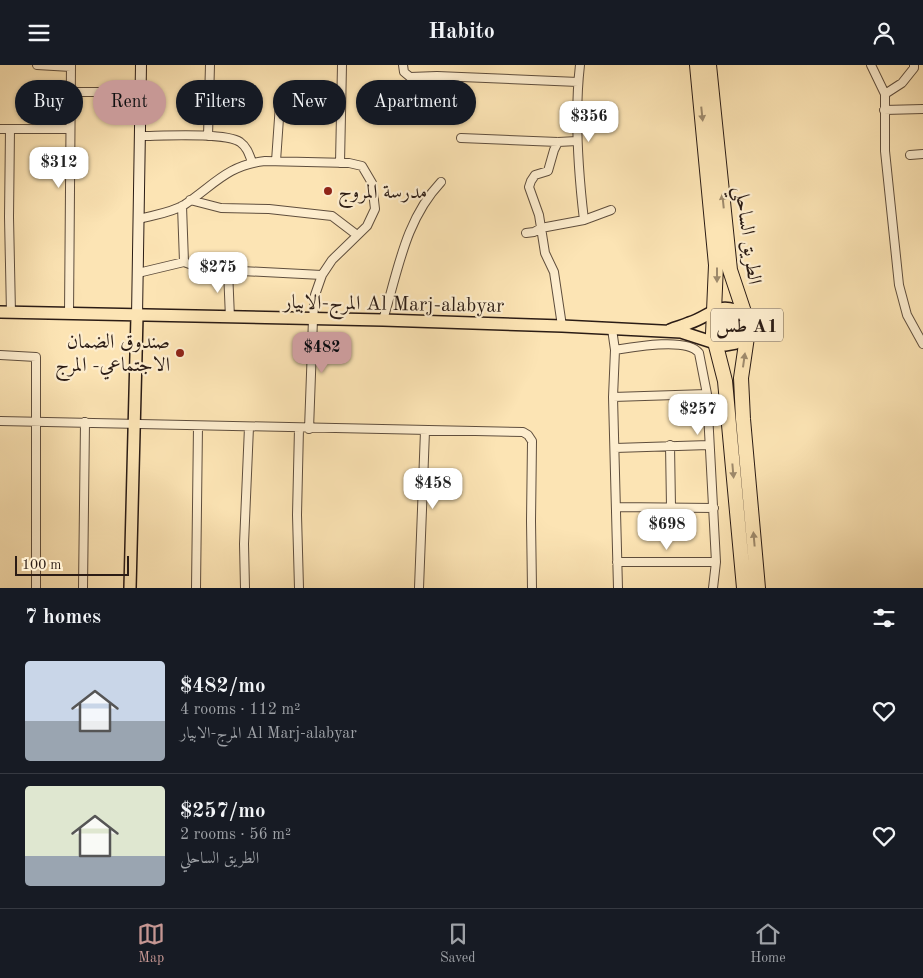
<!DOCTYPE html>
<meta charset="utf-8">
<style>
:root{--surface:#171b24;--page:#242831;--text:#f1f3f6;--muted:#9ea1a6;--line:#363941;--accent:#c59692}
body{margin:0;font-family:"Old Standard TT",Amiri,serif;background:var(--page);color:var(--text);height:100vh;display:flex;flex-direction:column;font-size:19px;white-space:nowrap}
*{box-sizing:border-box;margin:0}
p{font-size:16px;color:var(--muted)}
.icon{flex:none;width:28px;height:28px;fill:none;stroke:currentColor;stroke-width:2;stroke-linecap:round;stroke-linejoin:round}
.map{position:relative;height:523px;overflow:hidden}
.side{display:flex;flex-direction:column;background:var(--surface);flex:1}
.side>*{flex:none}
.top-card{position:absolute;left:15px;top:15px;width:500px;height:45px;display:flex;gap:10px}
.scale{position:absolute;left:15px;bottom:12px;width:114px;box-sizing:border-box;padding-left:5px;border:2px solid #2b1c15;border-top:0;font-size:14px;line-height:18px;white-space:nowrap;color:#2b1c15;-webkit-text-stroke:4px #fdedce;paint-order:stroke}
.price{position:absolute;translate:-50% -42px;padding:0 11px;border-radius:10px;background:#fff;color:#222;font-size:16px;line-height:32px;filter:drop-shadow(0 1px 2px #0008)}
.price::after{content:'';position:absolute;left:50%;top:30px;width:15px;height:11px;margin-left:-8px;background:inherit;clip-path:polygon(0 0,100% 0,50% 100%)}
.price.on{background:var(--accent);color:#111}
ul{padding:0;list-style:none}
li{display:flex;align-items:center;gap:15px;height:125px;padding:0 25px}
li+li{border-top:1px solid var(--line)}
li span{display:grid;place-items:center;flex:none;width:140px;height:100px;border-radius:5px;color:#555}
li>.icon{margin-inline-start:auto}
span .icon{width:60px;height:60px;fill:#fffc;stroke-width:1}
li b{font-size:21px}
h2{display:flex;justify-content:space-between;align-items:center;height:60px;padding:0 25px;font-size:21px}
.chip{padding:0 18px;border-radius:22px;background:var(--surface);box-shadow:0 1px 4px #0004;font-size:18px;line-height:45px}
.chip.on{background:var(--accent);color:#111}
header{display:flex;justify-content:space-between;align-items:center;height:65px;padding:0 25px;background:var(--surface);font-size:22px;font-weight:800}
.tabs{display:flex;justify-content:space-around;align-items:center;height:70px;border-top:1px solid var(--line);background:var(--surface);font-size:14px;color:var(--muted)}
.tabs a{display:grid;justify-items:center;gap:2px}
.tabs .on{color:var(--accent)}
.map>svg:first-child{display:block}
</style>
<header><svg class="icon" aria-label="menu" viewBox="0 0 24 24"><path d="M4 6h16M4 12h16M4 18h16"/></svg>Habito<svg class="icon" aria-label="person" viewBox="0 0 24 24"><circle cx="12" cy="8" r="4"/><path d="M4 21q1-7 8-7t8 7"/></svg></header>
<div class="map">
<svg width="923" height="523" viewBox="0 0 923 523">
<rect width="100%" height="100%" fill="#fce4b4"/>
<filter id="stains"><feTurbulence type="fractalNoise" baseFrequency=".004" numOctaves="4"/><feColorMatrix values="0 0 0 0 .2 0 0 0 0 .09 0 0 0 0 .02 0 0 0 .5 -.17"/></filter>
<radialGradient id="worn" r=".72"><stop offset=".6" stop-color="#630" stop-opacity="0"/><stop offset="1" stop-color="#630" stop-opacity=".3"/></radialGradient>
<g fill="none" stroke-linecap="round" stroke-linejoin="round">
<g stroke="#5f4e3d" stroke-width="10">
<path id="street" d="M 37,0 L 71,2
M 403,0 L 404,7 L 410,12 L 437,11 L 578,17
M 580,0 C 574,51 578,104 584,155
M 871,0 L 885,29 L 885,86 L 899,220 L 907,250 L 923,279
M 71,27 L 114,27 L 140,30
M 885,29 L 902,18 L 914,3 L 914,0
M 884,45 L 923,44
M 0,64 L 70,64
M 10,64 L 9,152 L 11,248
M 140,71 C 160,71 225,67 240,77 C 247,82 249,89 252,97
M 208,71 L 210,0
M 461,73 L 558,77 L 577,76
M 558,77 L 554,85 L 548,106 L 535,110 L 531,116 L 529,122 L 539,150 L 545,188 L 554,207 L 562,261
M 910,90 L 923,89
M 276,96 L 280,39
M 340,98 L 342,0
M 190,135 L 221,143 L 269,144 L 332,151 L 357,170
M 182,141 L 184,197 L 203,204 L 322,210
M 139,154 C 153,150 171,148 184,140 C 213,121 227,100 265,96 L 349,98 L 362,101 L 372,118 L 375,144 L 367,161 L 332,195 L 322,210 L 315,230 L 313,254 L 309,364
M 526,168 L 534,167 L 541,163 L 584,155 L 611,145
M 228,205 L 230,253
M 138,208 L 184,197
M 69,249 L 71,0
M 383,255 C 398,206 405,155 441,117
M 612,264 L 615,285 L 613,332 L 618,523
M 615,285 C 633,282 687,272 699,288 L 707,329 L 716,497 L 713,523
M 0,290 L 36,292 L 36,523
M 613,332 L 707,329
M 0,356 L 523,367 L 528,370 L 532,376 L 531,456 L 532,523
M 670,380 L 671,442
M 615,383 L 709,380
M 616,442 L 714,443
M 617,497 L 716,497
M 83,523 L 85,357
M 196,523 L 198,361
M 245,523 L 244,479 L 249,362
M 299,523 L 297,450 L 299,363
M 419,523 L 425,366"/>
</g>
<g stroke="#2b1c15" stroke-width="12">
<path id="secondary" d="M 137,251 L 141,0"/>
</g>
<g stroke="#2b1c15" stroke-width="14">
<path id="primary" d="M 0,247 L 383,255 L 562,261 L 681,267 L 715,278 L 725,280 L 736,278 L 747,272
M 670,265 C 677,262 683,261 689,258 C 712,251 718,234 745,250
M 130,523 L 137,251"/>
</g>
<g stroke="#2b1c15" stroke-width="16">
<path id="highway" d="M 697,0 L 716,200 L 713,269 L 725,316 L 744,523
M 709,0 L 730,205 L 747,256 L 747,272 L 741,313 L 743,354 L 758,523"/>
</g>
<use href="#street" stroke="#fdedce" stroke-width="8"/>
<use href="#secondary" stroke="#fdedce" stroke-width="10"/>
<use href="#primary" stroke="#fce4b4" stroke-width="11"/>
<use href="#highway" stroke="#fce4b4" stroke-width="14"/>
</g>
<defs><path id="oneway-solid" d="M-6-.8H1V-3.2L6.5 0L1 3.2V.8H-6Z" transform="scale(1.25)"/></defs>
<g fill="#9e8a6c">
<use href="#oneway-solid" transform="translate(702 49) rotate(84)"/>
<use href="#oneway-solid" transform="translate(723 136) rotate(-96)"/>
<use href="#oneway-solid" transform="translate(717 210) rotate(90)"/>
<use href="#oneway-solid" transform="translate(744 295) rotate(-82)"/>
<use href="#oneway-solid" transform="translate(733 406) rotate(85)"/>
<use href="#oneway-solid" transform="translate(754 474) rotate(-95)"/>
</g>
<g fill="#8f2418" stroke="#fdedce" stroke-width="2">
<circle cx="328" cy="126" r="5"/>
<circle cx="180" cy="288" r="5"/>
</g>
<g text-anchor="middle" stroke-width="4.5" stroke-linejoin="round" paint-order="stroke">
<rect fill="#fdedce" stroke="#6a5b4c" stroke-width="1" x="711" y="243.5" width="72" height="33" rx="4"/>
<g font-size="19" font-weight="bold" fill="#2b1c15">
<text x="747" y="267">طس A1</text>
</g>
<g font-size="20" fill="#2b1c15" stroke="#fdedce" text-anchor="start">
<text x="338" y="133">مدرسة المروج</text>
<text x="170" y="283" text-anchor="end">صندوق الضمان<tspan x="170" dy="23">الاجتماعي- المرج</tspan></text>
</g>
<g font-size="20" fill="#2b1c15" stroke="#fdedce">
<text transform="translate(749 170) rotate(82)" y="7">الطريق الساحلي</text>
<text transform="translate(394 238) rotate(1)" y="7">المرج-الابيار Al Marj-alabyar</text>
</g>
</g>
<rect width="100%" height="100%" filter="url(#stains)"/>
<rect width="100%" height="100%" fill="url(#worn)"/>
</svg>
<div class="scale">100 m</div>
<b class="price" style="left:589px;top:78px">$356</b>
<b class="price" style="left:59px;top:124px">$312</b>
<b class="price" style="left:218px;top:229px">$275</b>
<b class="price on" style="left:322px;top:309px">$482</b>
<b class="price" style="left:698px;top:371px">$257</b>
<b class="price" style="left:433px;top:445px">$458</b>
<b class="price" style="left:667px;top:486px">$698</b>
<div class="top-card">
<a class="chip">Buy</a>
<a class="chip on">Rent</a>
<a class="chip">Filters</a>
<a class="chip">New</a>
<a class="chip">Apartment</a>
</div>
</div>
<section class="side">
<h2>7 homes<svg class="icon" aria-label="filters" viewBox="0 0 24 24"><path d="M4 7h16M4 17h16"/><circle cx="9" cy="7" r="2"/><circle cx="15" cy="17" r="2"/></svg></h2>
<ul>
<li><span style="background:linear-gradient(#c9d6e8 60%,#9aa5b1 0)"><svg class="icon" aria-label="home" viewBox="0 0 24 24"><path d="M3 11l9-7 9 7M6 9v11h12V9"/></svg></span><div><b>$482/mo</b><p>4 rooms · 112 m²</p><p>المرج-الابيار Al Marj-alabyar</p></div><svg class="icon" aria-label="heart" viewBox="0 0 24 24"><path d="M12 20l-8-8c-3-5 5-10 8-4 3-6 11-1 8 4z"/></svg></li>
<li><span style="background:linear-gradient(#dfe7d0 70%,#9aa5b1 0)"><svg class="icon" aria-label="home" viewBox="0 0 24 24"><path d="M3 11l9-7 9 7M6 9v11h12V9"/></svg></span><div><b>$257/mo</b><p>2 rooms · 56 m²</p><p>الطريق الساحلي</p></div><svg class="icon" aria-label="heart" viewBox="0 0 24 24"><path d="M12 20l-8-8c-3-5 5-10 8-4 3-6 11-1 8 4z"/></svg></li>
</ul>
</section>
<nav class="tabs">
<a class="on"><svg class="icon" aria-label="map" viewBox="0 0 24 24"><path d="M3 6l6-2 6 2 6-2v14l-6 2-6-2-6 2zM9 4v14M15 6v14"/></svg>Map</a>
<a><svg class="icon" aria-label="saved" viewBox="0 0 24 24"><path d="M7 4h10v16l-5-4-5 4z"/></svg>Saved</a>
<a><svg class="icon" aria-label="home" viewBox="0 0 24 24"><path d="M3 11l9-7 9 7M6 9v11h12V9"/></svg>Home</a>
</nav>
